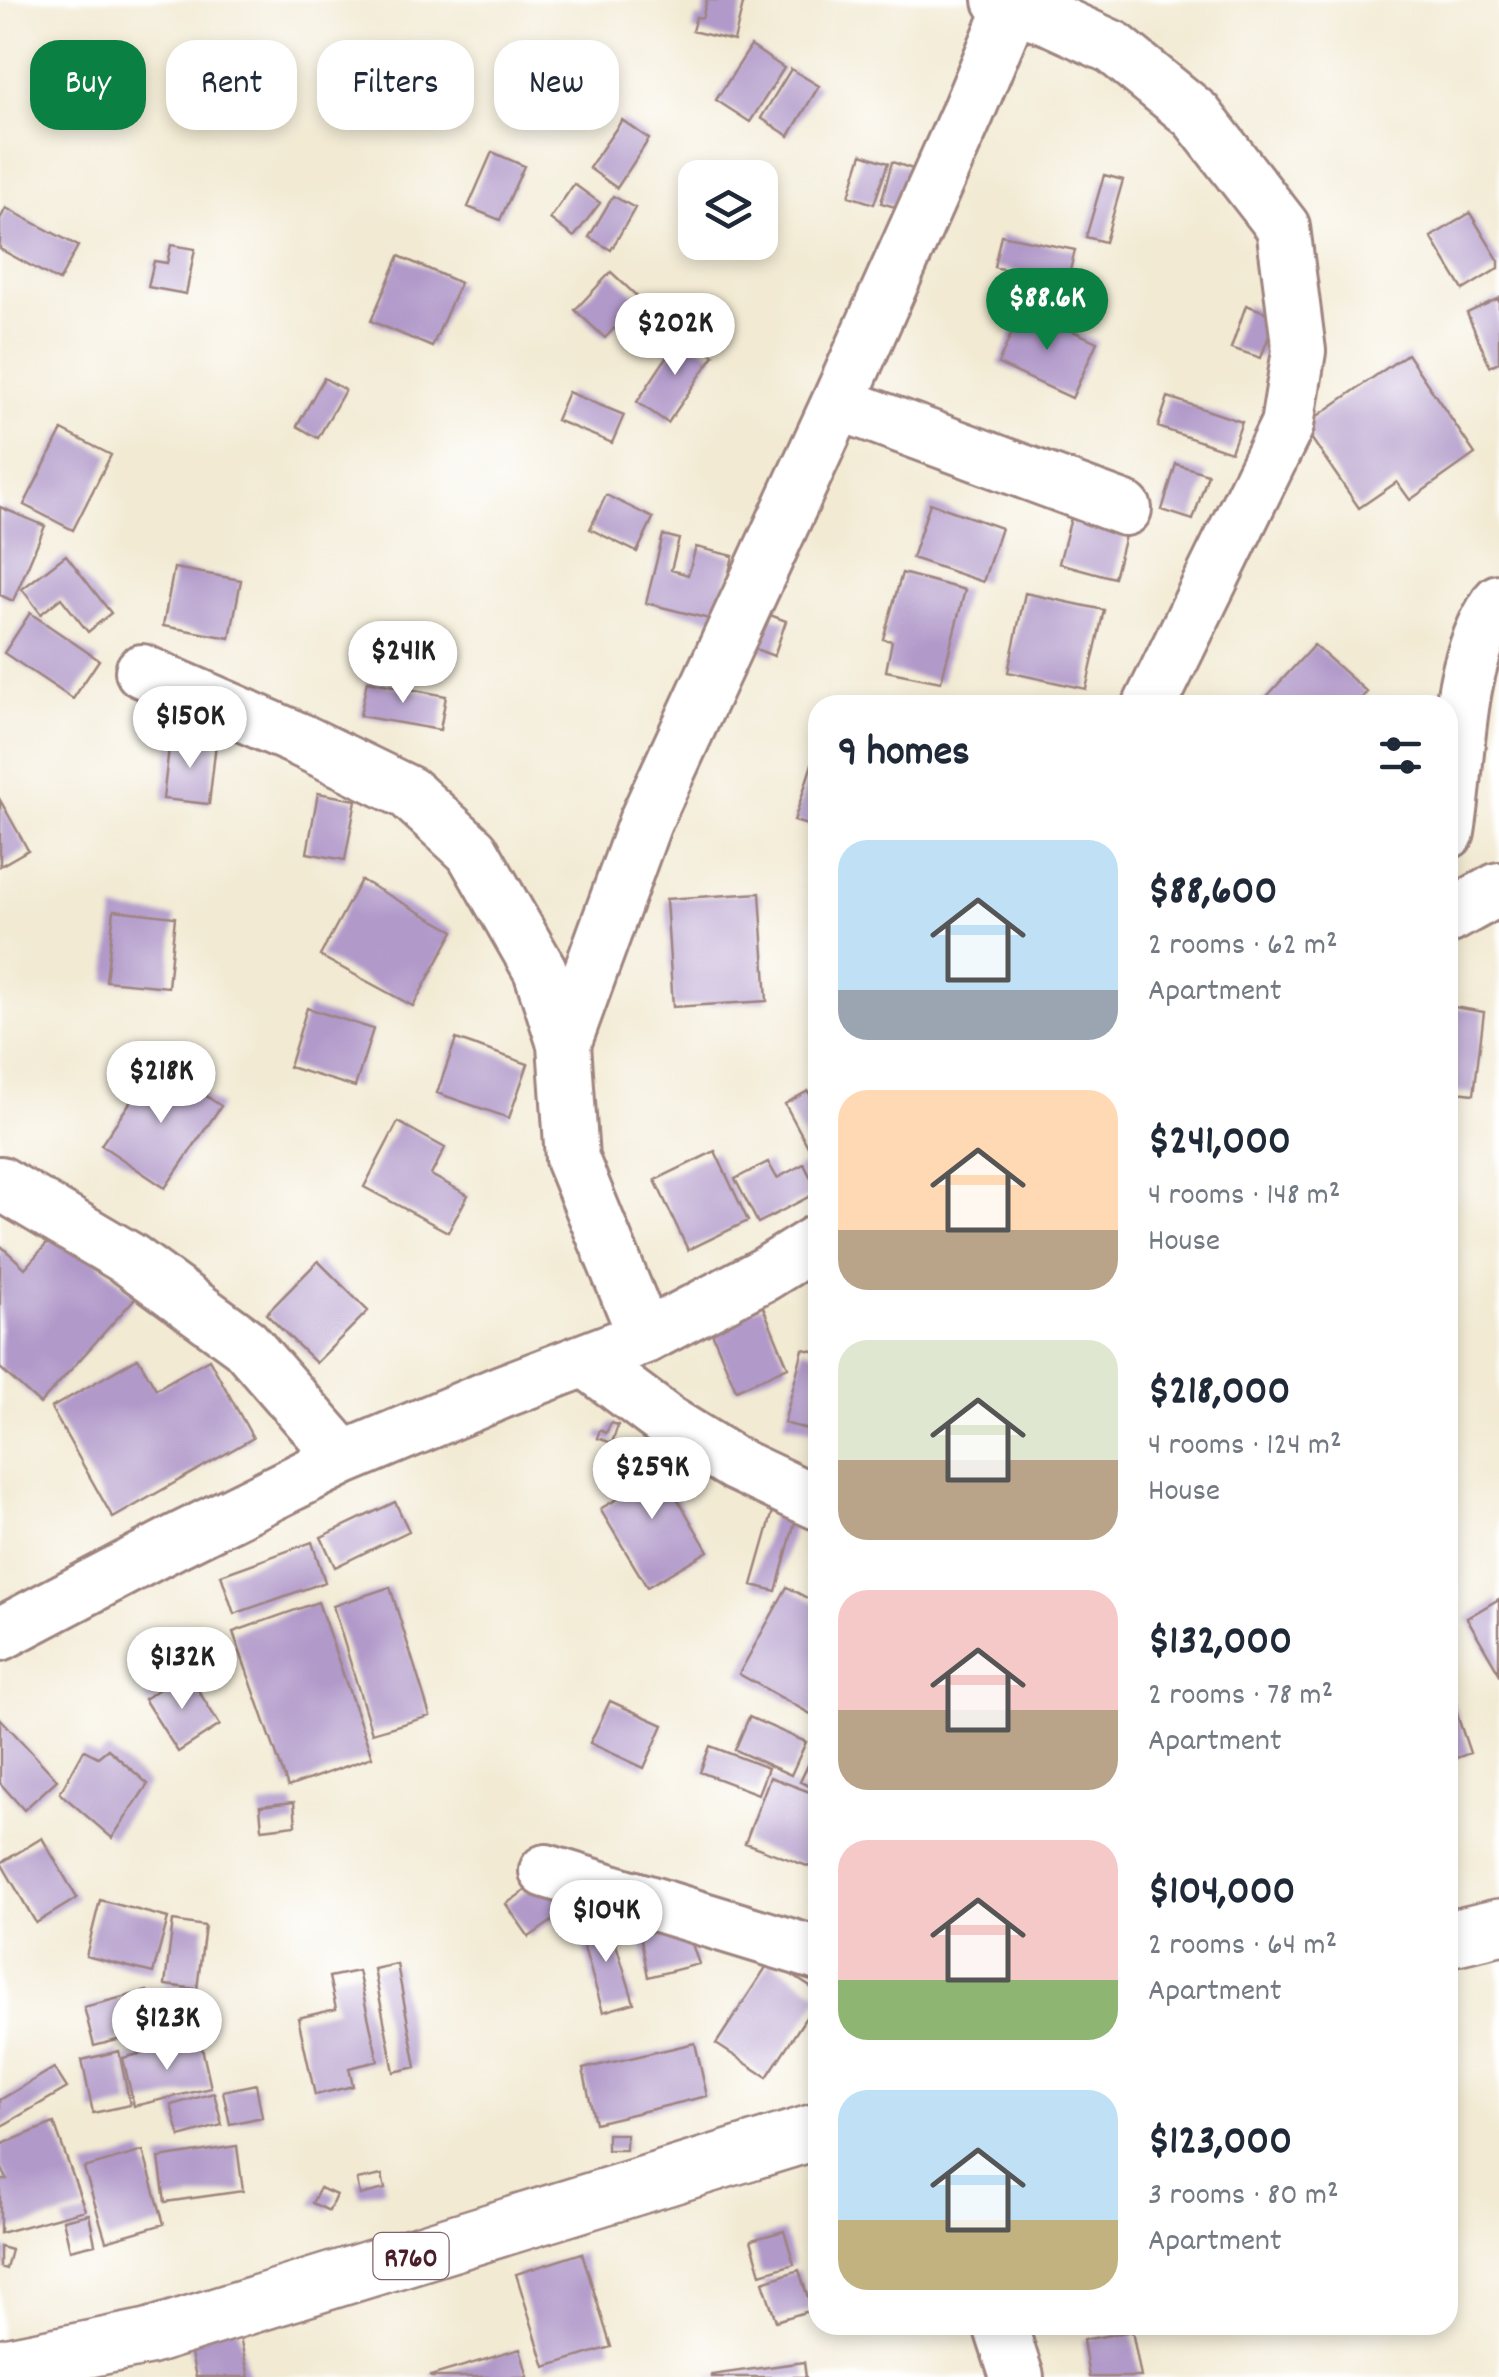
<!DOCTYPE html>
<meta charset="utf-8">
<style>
:root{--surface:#fff;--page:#f6f6f7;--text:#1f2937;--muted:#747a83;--accent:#0b8043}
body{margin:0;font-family:Dekko,sans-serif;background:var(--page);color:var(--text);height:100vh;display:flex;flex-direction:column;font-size:38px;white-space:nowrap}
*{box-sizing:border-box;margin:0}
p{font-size:32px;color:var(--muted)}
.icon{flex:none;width:55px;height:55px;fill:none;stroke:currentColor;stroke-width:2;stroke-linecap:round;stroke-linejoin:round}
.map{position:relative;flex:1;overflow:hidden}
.drawer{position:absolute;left:808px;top:695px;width:650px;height:1640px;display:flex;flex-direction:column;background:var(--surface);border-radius:30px;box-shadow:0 5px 15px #0003}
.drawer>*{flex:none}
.top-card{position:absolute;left:30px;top:40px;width:628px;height:90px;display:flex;gap:20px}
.fabs{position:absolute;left:678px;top:160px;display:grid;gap:20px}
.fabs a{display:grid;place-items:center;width:100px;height:100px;border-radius:20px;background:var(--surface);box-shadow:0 5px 15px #0003;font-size:50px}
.price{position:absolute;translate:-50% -85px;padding:0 22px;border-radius:35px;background:#fff;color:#222;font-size:32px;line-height:65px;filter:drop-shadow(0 2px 5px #0008)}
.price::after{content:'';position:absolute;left:50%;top:60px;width:30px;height:22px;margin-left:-15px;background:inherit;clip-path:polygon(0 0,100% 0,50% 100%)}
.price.active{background:var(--accent);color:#fff}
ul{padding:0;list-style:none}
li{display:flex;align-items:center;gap:30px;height:250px;padding:0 30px}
li span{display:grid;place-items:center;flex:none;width:280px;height:200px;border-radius:30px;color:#555}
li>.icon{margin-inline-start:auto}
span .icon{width:120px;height:120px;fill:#fffc;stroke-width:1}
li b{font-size:42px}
h2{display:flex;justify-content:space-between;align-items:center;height:120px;padding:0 30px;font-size:42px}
.tag{padding:0 35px;border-radius:30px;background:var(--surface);box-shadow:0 5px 15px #0003;font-size:35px;line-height:90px}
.tag.active{background:var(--accent);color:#fff}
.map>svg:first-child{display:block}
</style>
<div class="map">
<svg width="1499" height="2377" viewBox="0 0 1499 2377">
<rect width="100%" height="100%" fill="#fff"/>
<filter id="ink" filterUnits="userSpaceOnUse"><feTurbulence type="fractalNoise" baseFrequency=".01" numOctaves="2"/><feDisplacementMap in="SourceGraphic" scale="20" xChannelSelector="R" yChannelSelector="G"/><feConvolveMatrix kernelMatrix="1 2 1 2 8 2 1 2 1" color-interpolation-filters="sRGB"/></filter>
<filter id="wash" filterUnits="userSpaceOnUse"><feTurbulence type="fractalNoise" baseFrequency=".0048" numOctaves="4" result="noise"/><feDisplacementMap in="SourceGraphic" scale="40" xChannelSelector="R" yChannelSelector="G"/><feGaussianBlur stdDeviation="2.25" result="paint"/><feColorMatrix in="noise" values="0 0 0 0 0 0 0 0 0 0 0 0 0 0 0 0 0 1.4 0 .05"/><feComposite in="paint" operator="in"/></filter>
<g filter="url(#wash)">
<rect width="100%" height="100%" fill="#f2ead3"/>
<g id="blocks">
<path fill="#b199c9" d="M 707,0 L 744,0 L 734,41 L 692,31 L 696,17 L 702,18 Z
M 751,46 L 784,68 L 750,122 L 716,100 Z
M 791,69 L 819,86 L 789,136 L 761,118 Z
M 622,120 L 649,139 L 617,188 L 589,168 Z
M 492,152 L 524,166 L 500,220 L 468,207 Z
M 862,154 L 888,163 L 874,204 L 849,196 Z
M 892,162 L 916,170 L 905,210 L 881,203 Z
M 1104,175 L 1123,180 L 1105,242 L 1086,237 Z
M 574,184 L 600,203 L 574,237 L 550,219 Z
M 613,196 L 635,208 L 611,250 L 589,237 Z
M 6,208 L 78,246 L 59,281 L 0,249 L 0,219 Z
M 1470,213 L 1499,261 L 1499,268 L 1463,290 L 1431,237 Z
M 1001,235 L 1075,250 L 1067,283 L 994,267 Z
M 171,245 L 195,249 L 186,294 L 148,287 L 154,261 L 167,263 Z
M 399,256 L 460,283 L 432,347 L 371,321 Z
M 611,272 L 641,300 L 605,338 L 575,310 Z
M 1499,298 L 1499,362 L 1490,366 L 1467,313 Z
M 1246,305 L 1276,316 L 1261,358 L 1231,348 Z
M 1023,308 L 1097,342 L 1072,398 L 998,364 Z
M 682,334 L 714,355 L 668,423 L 637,402 Z
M 1407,354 L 1475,454 L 1410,500 L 1397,482 L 1359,508 L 1303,426 Z
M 324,378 L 345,390 L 318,438 L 297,426 Z
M 568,392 L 624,415 L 612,443 L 556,420 Z
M 1168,397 L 1242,422 L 1231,452 L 1158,427 Z
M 62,430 L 111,455 L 73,530 L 24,505 Z
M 1176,464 L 1208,474 L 1193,520 L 1162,510 Z
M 606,495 L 653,518 L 637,552 L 590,529 Z
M 930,503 L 1001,528 L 983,582 L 912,558 Z
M 0,507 L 45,526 L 13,601 L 0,595 Z
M 1071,518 L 1126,532 L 1114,578 L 1059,563 Z
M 663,535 L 679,539 L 671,570 L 688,575 L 696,547 L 733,556 L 717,621 L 646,603 Z
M 66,555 L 111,613 L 88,632 L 61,598 L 41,614 L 22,589 Z
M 174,568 L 241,580 L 230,638 L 163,626 Z
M 902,573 L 965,590 L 941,682 L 886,671 L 892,641 L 883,639 Z
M 1025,593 L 1104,610 L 1086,689 L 1008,672 Z
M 757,610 L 786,621 L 774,656 L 745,645 Z
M 30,613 L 99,660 L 73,699 L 4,653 Z
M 1314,645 L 1367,692 L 1355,705 L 1259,705 Z
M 367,681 L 446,696 L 440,730 L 360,716 Z
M 170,739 L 216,743 L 209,804 L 163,799 Z
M 818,745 L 818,828 L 794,821 Z
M 318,793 L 356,800 L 345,860 L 307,853 Z
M 0,800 L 28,850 L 0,866 Z
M 361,880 L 454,931 L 413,1006 L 320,956 Z
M 760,893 L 767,1001 L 673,1007 L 666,899 Z
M 114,910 L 175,917 L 168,987 L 106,981 Z
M 1448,1006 L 1484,1012 L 1474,1094 L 1448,1091 Z
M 307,1008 L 373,1029 L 355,1087 L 289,1067 Z
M 456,1039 L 528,1064 L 509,1118 L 437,1093 Z
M 157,1063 L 221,1106 L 165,1188 L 101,1145 Z
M 808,1091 L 818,1108 L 818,1165 L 785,1104 Z
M 398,1122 L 445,1148 L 431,1175 L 468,1195 L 448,1232 L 364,1187 Z
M 715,1151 L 748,1221 L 688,1250 L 655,1180 Z
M 768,1162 L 777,1178 L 804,1164 L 818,1192 L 758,1223 L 735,1179 Z
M 61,1228 L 136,1297 L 40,1404 L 0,1368 L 0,1245 L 25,1268 Z
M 318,1261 L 368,1311 L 316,1363 L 266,1314 Z
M 762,1305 L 788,1367 L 736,1390 L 710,1328 Z
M 803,1349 L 818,1352 L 818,1432 L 784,1423 Z
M 138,1358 L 156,1389 L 209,1359 L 253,1438 L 113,1518 L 51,1408 Z
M 611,1423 L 618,1425 L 612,1443 L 597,1438 L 600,1430 L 606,1433 Z
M 650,1452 L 708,1551 L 647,1587 L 600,1509 L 626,1494 L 614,1474 Z
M 395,1502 L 409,1531 L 335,1567 L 321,1537 Z
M 775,1504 L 798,1511 L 776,1591 L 752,1585 Z
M 312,1542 L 325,1582 L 234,1614 L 221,1575 Z
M 390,1587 L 430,1716 L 372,1733 L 333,1606 Z
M 787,1587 L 818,1604 L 818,1718 L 739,1674 Z
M 1499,1599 L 1499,1673 L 1467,1618 Z
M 318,1602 L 372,1757 L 288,1787 L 233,1632 Z
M 186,1671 L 220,1725 L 178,1752 L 144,1699 Z
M 1448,1688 L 1470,1753 L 1448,1761 Z
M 610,1701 L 663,1725 L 644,1768 L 590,1743 Z
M 749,1717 L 806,1742 L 791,1775 L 735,1750 Z
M 0,1718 L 57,1780 L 24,1810 L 0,1783 Z
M 710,1746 L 768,1768 L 758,1794 L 700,1772 Z
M 108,1749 L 148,1784 L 112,1838 L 60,1793 L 84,1750 L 98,1757 Z
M 809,1763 L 818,1766 L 818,1790 L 800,1782 Z
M 770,1777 L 818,1795 L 818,1870 L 745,1843 Z
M 294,1802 L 296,1825 L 262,1829 L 260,1806 Z
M 42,1838 L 77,1898 L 36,1923 L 1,1863 Z
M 545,1877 L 568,1910 L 529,1937 L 506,1904 Z
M 100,1900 L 168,1918 L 153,1973 L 86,1956 Z
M 608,1918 L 634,2003 L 603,2012 L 578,1927 Z
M 173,1921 L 205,1926 L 197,1989 L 165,1985 Z
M 684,1921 L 699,1964 L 648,1977 L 640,1934 Z
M 770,1961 L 818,1992 L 818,1999 L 767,2077 L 716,2044 Z
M 397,1964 L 416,2067 L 394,2072 L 374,1969 Z
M 358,1971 L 378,2061 L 349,2068 L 353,2086 L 315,2095 L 298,2018 L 336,2009 L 329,1977 Z
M 147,1991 L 156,2030 L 94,2046 L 84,2007 Z
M 194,2005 L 201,2033 L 168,2041 L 161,2013 Z
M 200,2039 L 211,2088 L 134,2106 L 123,2058 Z
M 695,2043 L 707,2096 L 595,2123 L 583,2069 Z
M 119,2051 L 130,2105 L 93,2113 L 82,2060 Z
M 54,2068 L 67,2088 L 0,2127 L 0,2100 Z
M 256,2084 L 262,2117 L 230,2124 L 223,2091 Z
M 214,2093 L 222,2125 L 180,2137 L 171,2105 Z
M 54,2123 L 85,2210 L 0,2233 L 0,2181 L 7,2179 L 0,2165 L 0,2145 Z
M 607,2134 L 626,2134 L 626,2150 L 607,2150 Z
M 237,2146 L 243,2191 L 165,2202 L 159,2158 Z
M 143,2151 L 164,2224 L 106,2241 L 84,2168 Z
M 382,2175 L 385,2189 L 360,2195 L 357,2180 Z
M 320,2188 L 336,2195 L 329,2211 L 312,2203 Z
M 89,2214 L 95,2244 L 70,2250 L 63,2220 Z
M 784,2231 L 794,2264 L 761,2274 L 751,2240 Z
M 0,2247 L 11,2250 L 6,2269 L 0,2267 Z
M 582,2253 L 611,2347 L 545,2367 L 516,2274 Z
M 799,2270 L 812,2310 L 776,2321 L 763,2282 Z
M 236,2320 L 249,2377 L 196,2377 L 186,2331 Z
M 1132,2331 L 1141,2377 L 1089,2377 L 1083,2340 Z
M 520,2349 L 528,2377 L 431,2377 L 430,2376 Z
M 804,2362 L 806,2377 L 711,2377 L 711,2375 Z"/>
</g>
</g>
<g filter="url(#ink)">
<use href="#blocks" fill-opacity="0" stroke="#9e847f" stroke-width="2.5"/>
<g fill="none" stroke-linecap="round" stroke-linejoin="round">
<g stroke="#9e847f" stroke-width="58">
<path id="street" d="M 1000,0 L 1053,20 L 1114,48 L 1196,115 L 1283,227 L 1299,351 L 1287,425 L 1150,705
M 838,403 L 1125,509
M 142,671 L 298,739 L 409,793 L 472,851 L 540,970 L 564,1044 L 572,1159 L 645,1337
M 1448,832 C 1461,755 1453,669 1499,601
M 1448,917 L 1499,889
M 564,1044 L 645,822 L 838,403 L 967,114 L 1012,6
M 0,1183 L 129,1259 L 245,1344 L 344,1458
M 586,1361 L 667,1422 L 735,1464 L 818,1503
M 0,1634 L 175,1542 L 344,1458 L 504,1391 L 645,1337 L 765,1274 L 818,1241
M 546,1871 L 818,1954
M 1000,2325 L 1017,2377"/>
</g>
<g stroke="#9e847f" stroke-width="60">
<path id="primary" d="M 1448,1939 L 1499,1927
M 0,2367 L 148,2337 L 818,2131"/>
</g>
<use href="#street" stroke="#fff" stroke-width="52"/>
<use href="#primary" stroke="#fff" stroke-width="55"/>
</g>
</g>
<g text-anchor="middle" stroke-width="8" stroke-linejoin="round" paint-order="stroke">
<rect fill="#fff" stroke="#80626b" stroke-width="2.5" x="373.5" y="2233" width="75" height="46" rx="8"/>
<g font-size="28" font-weight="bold" fill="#4a1f2b">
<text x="411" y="2266">R760</text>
</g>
</g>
</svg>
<div class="fabs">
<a><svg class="icon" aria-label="layers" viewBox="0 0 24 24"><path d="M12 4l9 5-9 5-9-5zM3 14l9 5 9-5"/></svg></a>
</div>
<b class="price active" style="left:1047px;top:353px">$88.6K</b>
<b class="price" style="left:675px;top:378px">$202K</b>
<b class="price" style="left:403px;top:706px">$241K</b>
<b class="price" style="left:190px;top:771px">$150K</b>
<b class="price" style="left:161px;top:1126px">$218K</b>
<b class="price" style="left:652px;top:1522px">$259K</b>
<b class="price" style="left:182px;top:1712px">$132K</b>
<b class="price" style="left:606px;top:1965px">$104K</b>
<b class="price" style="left:167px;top:2073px">$123K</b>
<div class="top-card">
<a class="tag active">Buy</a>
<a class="tag">Rent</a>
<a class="tag">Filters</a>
<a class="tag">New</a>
</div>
<section class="drawer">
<h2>9 homes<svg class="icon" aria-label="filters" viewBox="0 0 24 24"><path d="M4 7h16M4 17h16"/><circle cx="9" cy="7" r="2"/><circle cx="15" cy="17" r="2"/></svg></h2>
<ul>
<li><span style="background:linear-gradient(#bfe0f5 75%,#9aa5b1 0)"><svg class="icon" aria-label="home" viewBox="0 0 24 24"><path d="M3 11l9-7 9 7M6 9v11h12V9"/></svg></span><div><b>$88,600</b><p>2 rooms · 62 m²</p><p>Apartment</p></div></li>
<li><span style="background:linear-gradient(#ffd9b3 70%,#b9a48a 0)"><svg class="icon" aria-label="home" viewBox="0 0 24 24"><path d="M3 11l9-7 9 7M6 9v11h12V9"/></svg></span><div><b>$241,000</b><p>4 rooms · 148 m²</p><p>House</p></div></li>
<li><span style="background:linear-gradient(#dfe7d0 60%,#b9a48a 0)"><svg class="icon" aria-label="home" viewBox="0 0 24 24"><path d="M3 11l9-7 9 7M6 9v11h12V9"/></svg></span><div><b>$218,000</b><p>4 rooms · 124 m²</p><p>House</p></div></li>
<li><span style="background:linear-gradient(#f6c9c9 60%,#b9a48a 0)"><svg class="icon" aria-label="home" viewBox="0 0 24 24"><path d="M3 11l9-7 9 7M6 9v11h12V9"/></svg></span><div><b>$132,000</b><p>2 rooms · 78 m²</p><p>Apartment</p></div></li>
<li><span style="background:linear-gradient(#f6c9c9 70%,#8fb573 0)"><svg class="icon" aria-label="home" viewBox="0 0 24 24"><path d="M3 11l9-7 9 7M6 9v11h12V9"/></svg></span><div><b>$104,000</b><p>2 rooms · 64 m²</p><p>Apartment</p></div></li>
<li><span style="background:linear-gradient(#bfe0f5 65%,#c2b280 0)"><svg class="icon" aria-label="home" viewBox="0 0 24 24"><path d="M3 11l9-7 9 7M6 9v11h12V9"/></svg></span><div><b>$123,000</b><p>3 rooms · 80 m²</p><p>Apartment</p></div></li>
</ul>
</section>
</div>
